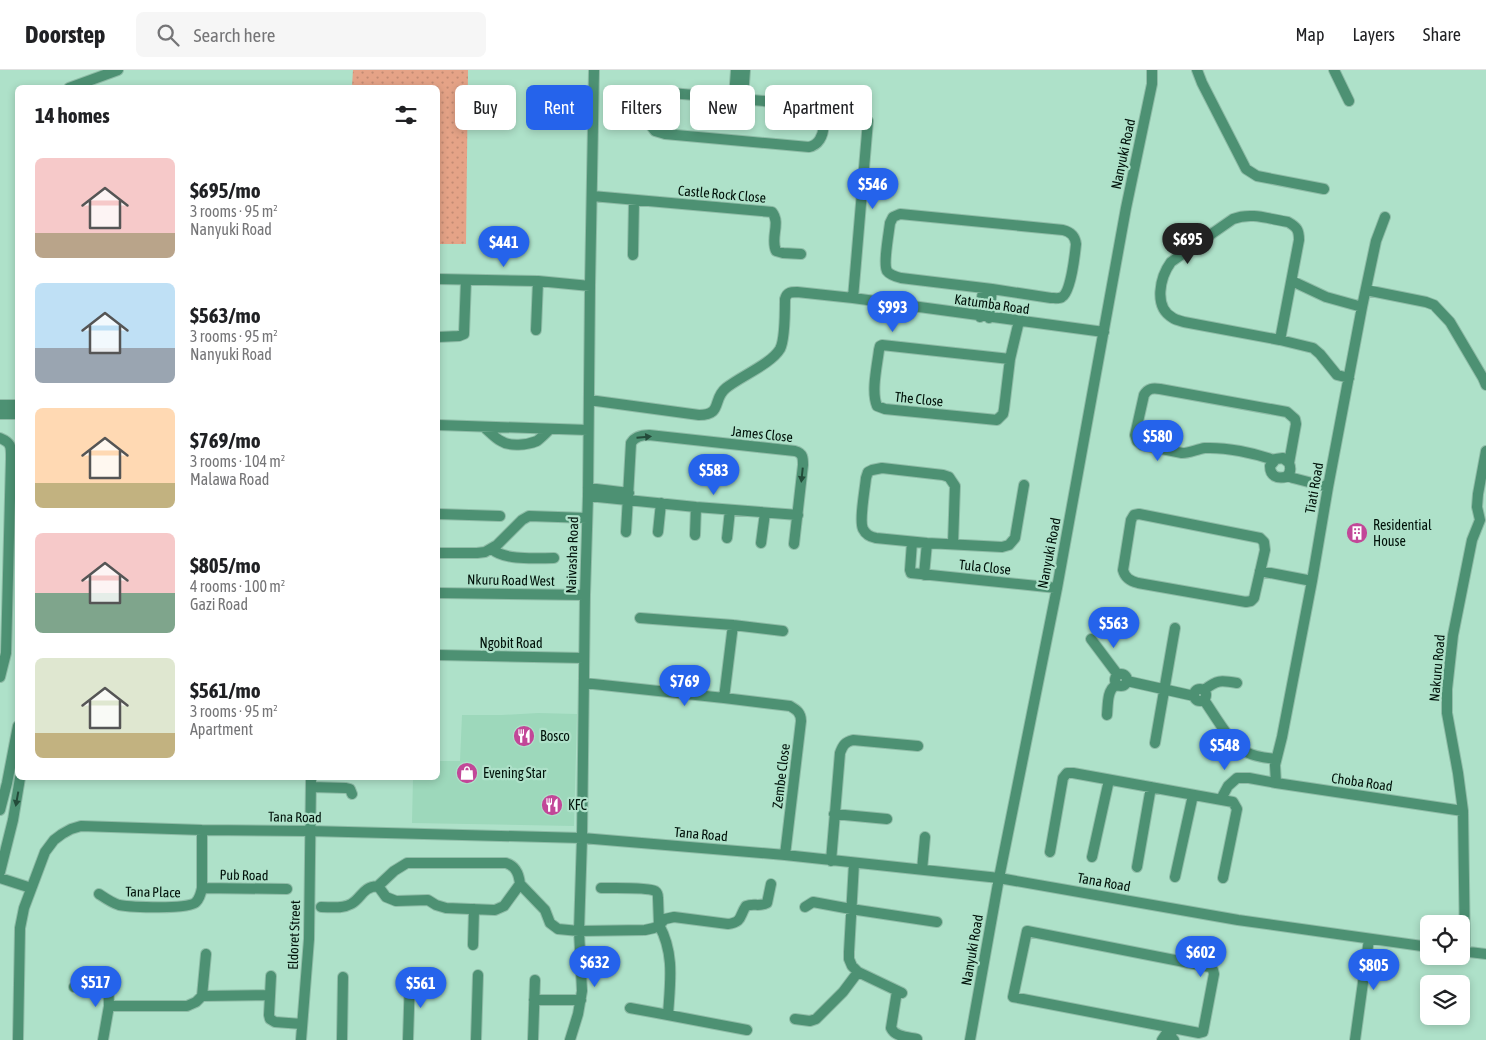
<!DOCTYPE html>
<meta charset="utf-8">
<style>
:root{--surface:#fff;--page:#f6f6f6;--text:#202124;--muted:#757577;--line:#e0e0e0;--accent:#2563eb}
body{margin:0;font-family:"Asap Condensed",sans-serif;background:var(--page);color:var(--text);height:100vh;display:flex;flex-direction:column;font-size:19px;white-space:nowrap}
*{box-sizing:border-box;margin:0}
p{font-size:16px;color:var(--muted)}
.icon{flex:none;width:28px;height:28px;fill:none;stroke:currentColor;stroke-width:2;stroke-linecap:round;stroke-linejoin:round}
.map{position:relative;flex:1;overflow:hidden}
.drawer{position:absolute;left:15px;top:15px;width:425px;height:695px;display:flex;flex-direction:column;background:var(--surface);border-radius:8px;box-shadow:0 2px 8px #0003}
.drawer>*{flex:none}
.hud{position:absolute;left:455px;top:15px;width:475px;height:45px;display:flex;gap:10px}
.tools{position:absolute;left:1420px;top:845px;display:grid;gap:10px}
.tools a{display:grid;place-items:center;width:50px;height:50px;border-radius:8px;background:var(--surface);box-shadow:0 2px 8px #0003;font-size:25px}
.price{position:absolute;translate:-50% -42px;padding:0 11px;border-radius:18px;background:var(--accent);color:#fff;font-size:16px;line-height:32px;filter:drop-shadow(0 1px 2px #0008)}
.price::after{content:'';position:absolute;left:50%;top:30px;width:15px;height:11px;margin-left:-8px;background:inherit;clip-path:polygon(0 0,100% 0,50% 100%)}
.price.current{background:#222;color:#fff}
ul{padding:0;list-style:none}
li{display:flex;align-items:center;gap:15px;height:125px;padding:0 20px}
li span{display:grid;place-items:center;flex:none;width:140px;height:100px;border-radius:8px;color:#555}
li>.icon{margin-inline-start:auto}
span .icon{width:60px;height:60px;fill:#fffc;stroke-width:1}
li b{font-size:21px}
h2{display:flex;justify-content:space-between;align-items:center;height:60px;padding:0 20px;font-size:21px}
.chip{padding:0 18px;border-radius:8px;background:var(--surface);box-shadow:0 2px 8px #0003;font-size:18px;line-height:45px}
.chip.current{background:var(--accent);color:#fff}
header{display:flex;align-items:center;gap:30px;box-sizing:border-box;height:70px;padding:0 25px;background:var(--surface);border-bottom:1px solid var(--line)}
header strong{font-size:24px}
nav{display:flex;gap:28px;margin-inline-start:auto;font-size:18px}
.search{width:350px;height:45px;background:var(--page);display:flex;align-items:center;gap:12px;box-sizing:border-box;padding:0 18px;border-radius:8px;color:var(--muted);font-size:19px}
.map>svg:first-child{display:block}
</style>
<header>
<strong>Doorstep</strong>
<div class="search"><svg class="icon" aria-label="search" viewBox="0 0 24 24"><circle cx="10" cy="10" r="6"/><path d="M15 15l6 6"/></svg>Search here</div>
<nav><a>Map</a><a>Layers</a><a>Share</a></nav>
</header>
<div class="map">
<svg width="1486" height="970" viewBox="0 0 1486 970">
<defs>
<pattern id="grass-dots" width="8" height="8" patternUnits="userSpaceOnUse" patternTransform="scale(1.25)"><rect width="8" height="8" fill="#e5a387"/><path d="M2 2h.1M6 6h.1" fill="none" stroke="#c38b73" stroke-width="1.8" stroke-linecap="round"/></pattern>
</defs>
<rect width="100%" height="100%" fill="#aee1c9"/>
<path fill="#9dd8bb" d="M 538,643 L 577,644 L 574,756 L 412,753 L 413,708 L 438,708 L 438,691 L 460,691 L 462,645 L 502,645 Z"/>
<path fill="url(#grass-dots)" d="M 353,0 L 468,0 L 466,174 L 438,174 L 438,18 L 352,17 Z"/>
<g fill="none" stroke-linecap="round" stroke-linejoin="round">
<g stroke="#8fbca7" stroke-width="12">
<path id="minor" d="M 1197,0 L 1202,13 L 1246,99 L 1257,106 L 1324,119
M 1334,0 L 1349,31
M 69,18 L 118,0
M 659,22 L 810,35 C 828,41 828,73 809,77 L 665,64 L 655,61 L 648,52 C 648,38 645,28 659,22 Z
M 734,28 L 736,0
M 743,28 L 745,0
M 592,126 L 772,142 C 781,153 770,168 776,181 L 783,183 L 801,184
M 900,144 L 1063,160 C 1071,162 1075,166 1076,174 C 1075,184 1071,222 1062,227 C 1059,229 1054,228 1051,228 L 992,219 L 901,208 C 897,207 890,205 887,201 C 883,194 889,162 890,153 L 893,147 Z
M 1385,147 L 1376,171 L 1362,237 L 1328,417 L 1312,511 L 1282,667 L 1275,695 L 1276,713 L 1463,741
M 633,185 L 634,130
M 438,209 L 538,211 L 590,216
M 1292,211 L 1326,227 L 1362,237
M 1366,220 L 1426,232 L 1434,235 L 1450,252 L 1483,308 L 1486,315
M 853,228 L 868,51
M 980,247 L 983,218
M 989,248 L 992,219
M 536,260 L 538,211
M 438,267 L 459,266 L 464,264 L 466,210
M 1280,270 L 1299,170 C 1299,160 1297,157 1288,152 C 1269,149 1251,142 1233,149 L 1171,192 C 1160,207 1153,237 1173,248 C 1176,250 1181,251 1184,252 L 1280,270 L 1313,278 L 1320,284 L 1337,305 L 1349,308
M 1010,289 L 882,275 L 880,276 L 879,280 C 877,296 871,322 877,336 L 885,339 L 997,350 L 1003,344 L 1004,339 L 1010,289 L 1019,251
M 589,330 L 699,345 C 723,345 712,329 726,318 C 741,306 771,294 780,279 C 785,270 785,241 785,229 C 787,222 791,222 797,222 L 853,228 L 1104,262
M 0,335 L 18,335
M 0,344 L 18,344
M 438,355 L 588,360
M 485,358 C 490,362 495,368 501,371 C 510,377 527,375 537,371 C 541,368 545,364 549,360
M 0,368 C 12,373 11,377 11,389 L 6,583 L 0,607
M 1274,390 C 1254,383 1226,377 1205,378 C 1197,379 1190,383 1182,383 L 1142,375 L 1137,371 L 1135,365 L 1144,325 C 1148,318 1153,318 1160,319 L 1287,342 L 1295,349 L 1296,354 L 1289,393 C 1291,398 1291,403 1286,407 C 1277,409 1270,406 1270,396 L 1276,389 L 1283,388 L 1289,393
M 1288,406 L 1293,408 L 1328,417
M 588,418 L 629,423
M 588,426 L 696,437 L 798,445
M 438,444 L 500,446
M 1139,444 L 1260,468 L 1264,472 L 1265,480 L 1254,528 L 1251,531 L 1246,532 L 1138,513 C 1130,511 1125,508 1123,500 L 1131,450 L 1134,445 Z
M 626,462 L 631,373 C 635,366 642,365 649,365 L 795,381 C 803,383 803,388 803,395 L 794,474
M 658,462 L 661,433
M 695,465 L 696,437
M 727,468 L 730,440
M 912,472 L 910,500 L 911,503 L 1057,518
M 761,473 L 765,443
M 953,474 L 955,416 L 949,407 L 943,405 L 882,398 L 872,400 L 868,402 L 866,408 C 865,419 859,451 863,459 C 866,465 870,467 876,468 L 927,473 L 1002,477 L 1009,475 L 1015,468 L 1024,415
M 492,479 C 505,491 537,488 554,488
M 438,483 L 477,483 L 485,482 L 497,475 L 522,450 L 529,446 L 587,448
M 1260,501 L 1312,511
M 924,505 L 927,473
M 438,523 L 585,525
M 640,548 L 733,555 L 783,561
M 1091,569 L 1118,605
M 438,585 L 584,588
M1115 610a6 6 0 1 1 12 0a6 6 0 1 1-12 0Z
M 1127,611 L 1194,626
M 584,613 L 724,628 L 790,636 C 797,640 801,643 801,651 L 785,785
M1194 625a6 6 0 1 1 12 0a6 6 0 1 1-12 0Z
M 1204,620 C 1217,610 1220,610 1237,613
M 724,628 L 733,555
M 1204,630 C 1214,644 1231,675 1246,682 C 1255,687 1266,688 1276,689
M 1107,645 C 1108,634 1107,620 1116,615
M 1155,673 L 1175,558
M 311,717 L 346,718 L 350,719 L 352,724
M 1221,729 L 1228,716 L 1237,708 L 1249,708 L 1276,713
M 0,740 L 7,713 L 18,656
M 834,744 L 887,749
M 1050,782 L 1063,708 L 1067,703 L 1073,703 L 1233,732 L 1237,739 L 1236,744 L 1223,808
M 1092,787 L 1109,710
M 831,791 L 840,683 C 843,675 845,672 853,670 L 918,676
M 854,793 L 849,882 L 849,889 L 852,896 L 858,902 L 902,923
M 1137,797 L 1151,717
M 922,800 L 925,767
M 0,802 L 13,750 L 20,708
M 1175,807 L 1193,725
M 0,808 L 31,818
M 378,816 L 394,801 L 407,793 L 506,793 C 516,796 519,804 520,814 L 545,840 L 550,853 L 558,859 L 579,861 L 645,860 L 654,858 L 659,855 L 658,828 C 658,825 658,823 655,821 C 648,817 611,818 601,818
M 202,818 L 287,819
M 99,824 C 105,828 112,833 119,835 C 130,837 189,840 196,832 C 200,828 201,823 202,818 L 202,760
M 321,837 C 331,837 342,839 351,834 C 362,828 362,817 378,816 L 386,827 L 396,831 L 428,830 L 436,835 L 446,838 L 495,840 L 504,836 L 520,814
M 805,837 L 813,832 L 851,839 L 937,852
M 1027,861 L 1210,897 L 1213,900 L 1214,904 L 1203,962 L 1199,963 L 1013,927 Z
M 473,875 L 474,839
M 1461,881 L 1486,884
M 1465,881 L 1463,741 L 1458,703 L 1447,643 L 1447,619 L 1453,565 L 1472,470 L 1480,450 L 1477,437 L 1478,424 L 1486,381
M 271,906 L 269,945 L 270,949 L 275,952 L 302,954
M 74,917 L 109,916
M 897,921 L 891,958 C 895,967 908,967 917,969
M 202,926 L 206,884
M 534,930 L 581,930
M 109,936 L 187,936 L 196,932 L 202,926 L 270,925
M 630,938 L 668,945
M 795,949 L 810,951 L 816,949 L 843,922 L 858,902
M 1170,958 L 1172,968 L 1174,970
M 747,960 L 668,945 C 670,913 675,884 659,855 L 665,849 L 674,847 L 728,854 C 743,852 739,846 746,836 C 753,833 760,837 767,833 L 771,814
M 18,970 L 20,858 L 24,838 L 45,782 L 54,770 L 62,764 L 71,759 L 81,756 L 202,760 L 310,761 L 582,768 L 785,785 L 999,808 L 1238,850 L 1429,877
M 103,970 L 109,936 L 108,907
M 301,970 L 309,869 L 311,708
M 342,970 L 343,907
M 408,970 L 410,907
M 476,970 L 478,905
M 533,970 L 535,910
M 570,970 L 578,944 L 582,921 L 579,861 L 582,768 L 585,525 L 588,426 L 590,216 L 594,0
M 970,970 L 999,808 L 1057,518 L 1126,138 L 1152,14 L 1152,0
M 1162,970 L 1170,958
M 1355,970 L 1369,869"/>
</g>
<use href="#minor" stroke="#4d9173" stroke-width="10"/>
</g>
<defs><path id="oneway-solid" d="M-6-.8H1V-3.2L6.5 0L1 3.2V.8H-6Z" transform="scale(1.25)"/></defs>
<g fill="#234b39">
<use href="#oneway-solid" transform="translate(644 367) rotate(-5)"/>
<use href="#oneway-solid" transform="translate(802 405) rotate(96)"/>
<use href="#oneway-solid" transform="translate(17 729) rotate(100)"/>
</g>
<defs>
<g id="building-disc" transform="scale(1.125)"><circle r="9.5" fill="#c24798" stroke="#aee1c9"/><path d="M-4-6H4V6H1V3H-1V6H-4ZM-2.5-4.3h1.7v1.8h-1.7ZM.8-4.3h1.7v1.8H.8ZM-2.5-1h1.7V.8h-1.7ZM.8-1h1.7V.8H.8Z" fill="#fff"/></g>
<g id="restaurant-disc" transform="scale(1.125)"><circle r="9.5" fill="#c24798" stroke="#aee1c9"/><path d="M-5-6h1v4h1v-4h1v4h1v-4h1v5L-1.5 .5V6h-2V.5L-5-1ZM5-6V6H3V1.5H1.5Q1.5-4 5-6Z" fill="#fff"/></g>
<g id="shop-disc" transform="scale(1.125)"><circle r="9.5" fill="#c24798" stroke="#aee1c9"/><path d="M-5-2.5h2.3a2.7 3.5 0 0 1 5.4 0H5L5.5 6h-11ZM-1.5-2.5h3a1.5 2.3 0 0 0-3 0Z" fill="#fff"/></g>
</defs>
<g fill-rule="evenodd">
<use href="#building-disc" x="1357" y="463"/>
<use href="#restaurant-disc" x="524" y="666"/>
<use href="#shop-disc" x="467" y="703"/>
<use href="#restaurant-disc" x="552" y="735"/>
</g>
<g text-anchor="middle" stroke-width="4.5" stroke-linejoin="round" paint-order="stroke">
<g font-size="14" fill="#01120a" stroke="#aee1c9">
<text transform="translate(1123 84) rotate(-78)" y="5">Nanyuki Road</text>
<text transform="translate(722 124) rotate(5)" y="5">Castle Rock Close</text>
<text transform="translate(992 234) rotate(8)" y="5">Katumba Road</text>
<text transform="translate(919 329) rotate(6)" y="5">The Close</text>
<text transform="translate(762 364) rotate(6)" y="5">James Close</text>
<text transform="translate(1314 418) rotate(-80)" y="5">Tiati Road</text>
<text transform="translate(1049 483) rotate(-79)" y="5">Nanyuki Road</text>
<text transform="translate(572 485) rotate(-88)" y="5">Naivasha Road</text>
<text transform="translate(985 497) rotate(6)" y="5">Tula Close</text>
<text transform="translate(511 510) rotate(1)" y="5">Nkuru Road West</text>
<text x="511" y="578">Ngobit Road</text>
<text transform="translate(1437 598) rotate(-85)" y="5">Nakuru Road</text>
<text transform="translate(781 706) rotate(-83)" y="5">Zembe Close</text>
<text transform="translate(1362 712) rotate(8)" y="5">Choba Road</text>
<text transform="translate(295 747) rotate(1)" y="5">Tana Road</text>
<text transform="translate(701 764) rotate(5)" y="5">Tana Road</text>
<text transform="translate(244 805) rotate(1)" y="5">Pub Road</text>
<text transform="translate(1104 812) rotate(10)" y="5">Tana Road</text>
<text transform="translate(153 822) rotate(1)" y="5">Tana Place</text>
<text transform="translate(294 865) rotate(-88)" y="5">Eldoret Street</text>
<text transform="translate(972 880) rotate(-80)" y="5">Nanyuki Road</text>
</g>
<g font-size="14" fill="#01120a" stroke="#aee1c9" text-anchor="start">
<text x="1373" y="460">Residential<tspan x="1373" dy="16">House</tspan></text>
<text x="540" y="671">Bosco</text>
<text x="483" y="708">Evening Star</text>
<text x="568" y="740">KFC</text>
</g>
</g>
</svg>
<div class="tools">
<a><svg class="icon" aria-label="locate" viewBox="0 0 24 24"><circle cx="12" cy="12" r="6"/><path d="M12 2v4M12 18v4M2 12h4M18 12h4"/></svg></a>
<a><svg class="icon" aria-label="layers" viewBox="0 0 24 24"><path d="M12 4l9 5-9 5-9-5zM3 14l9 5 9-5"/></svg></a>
</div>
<b class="price" style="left:873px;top:140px">$546</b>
<b class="price current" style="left:1188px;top:195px">$695</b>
<b class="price" style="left:504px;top:198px">$441</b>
<b class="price" style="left:893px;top:263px">$993</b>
<b class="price" style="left:1158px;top:392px">$580</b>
<b class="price" style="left:714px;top:426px">$583</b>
<b class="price" style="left:1114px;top:579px">$563</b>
<b class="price" style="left:685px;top:637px">$769</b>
<b class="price" style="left:1225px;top:701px">$548</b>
<b class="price" style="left:1201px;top:908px">$602</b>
<b class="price" style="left:595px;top:918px">$632</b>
<b class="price" style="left:1374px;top:921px">$805</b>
<b class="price" style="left:96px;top:938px">$517</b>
<b class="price" style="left:421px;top:939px">$561</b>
<div class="hud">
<a class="chip">Buy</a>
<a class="chip current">Rent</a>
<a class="chip">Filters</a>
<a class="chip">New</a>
<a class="chip">Apartment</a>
</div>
<section class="drawer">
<h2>14 homes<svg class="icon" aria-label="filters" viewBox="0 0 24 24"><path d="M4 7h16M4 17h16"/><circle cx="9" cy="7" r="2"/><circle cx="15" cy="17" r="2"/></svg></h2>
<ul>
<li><span style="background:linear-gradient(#f6c9c9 75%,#b9a48a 0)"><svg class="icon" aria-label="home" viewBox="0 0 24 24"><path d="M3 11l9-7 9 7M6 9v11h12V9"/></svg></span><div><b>$695/mo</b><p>3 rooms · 95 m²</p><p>Nanyuki Road</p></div></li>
<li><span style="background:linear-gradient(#bfe0f5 65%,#9aa5b1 0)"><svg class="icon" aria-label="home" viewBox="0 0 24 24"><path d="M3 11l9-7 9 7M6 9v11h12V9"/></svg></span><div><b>$563/mo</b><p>3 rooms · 95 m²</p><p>Nanyuki Road</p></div></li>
<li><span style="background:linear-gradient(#ffd9b3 75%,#c2b280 0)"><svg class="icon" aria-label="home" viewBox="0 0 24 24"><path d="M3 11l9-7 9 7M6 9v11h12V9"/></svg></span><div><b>$769/mo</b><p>3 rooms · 104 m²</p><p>Malawa Road</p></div></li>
<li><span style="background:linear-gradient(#f6c9c9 60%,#7fa58c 0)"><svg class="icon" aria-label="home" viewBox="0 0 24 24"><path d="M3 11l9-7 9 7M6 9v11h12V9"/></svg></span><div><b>$805/mo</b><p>4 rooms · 100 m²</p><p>Gazi Road</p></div></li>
<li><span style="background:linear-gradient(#dfe7d0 75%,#c2b280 0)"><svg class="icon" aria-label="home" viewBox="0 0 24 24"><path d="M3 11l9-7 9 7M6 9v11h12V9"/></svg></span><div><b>$561/mo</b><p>3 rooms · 95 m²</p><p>Apartment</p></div></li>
</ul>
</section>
</div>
